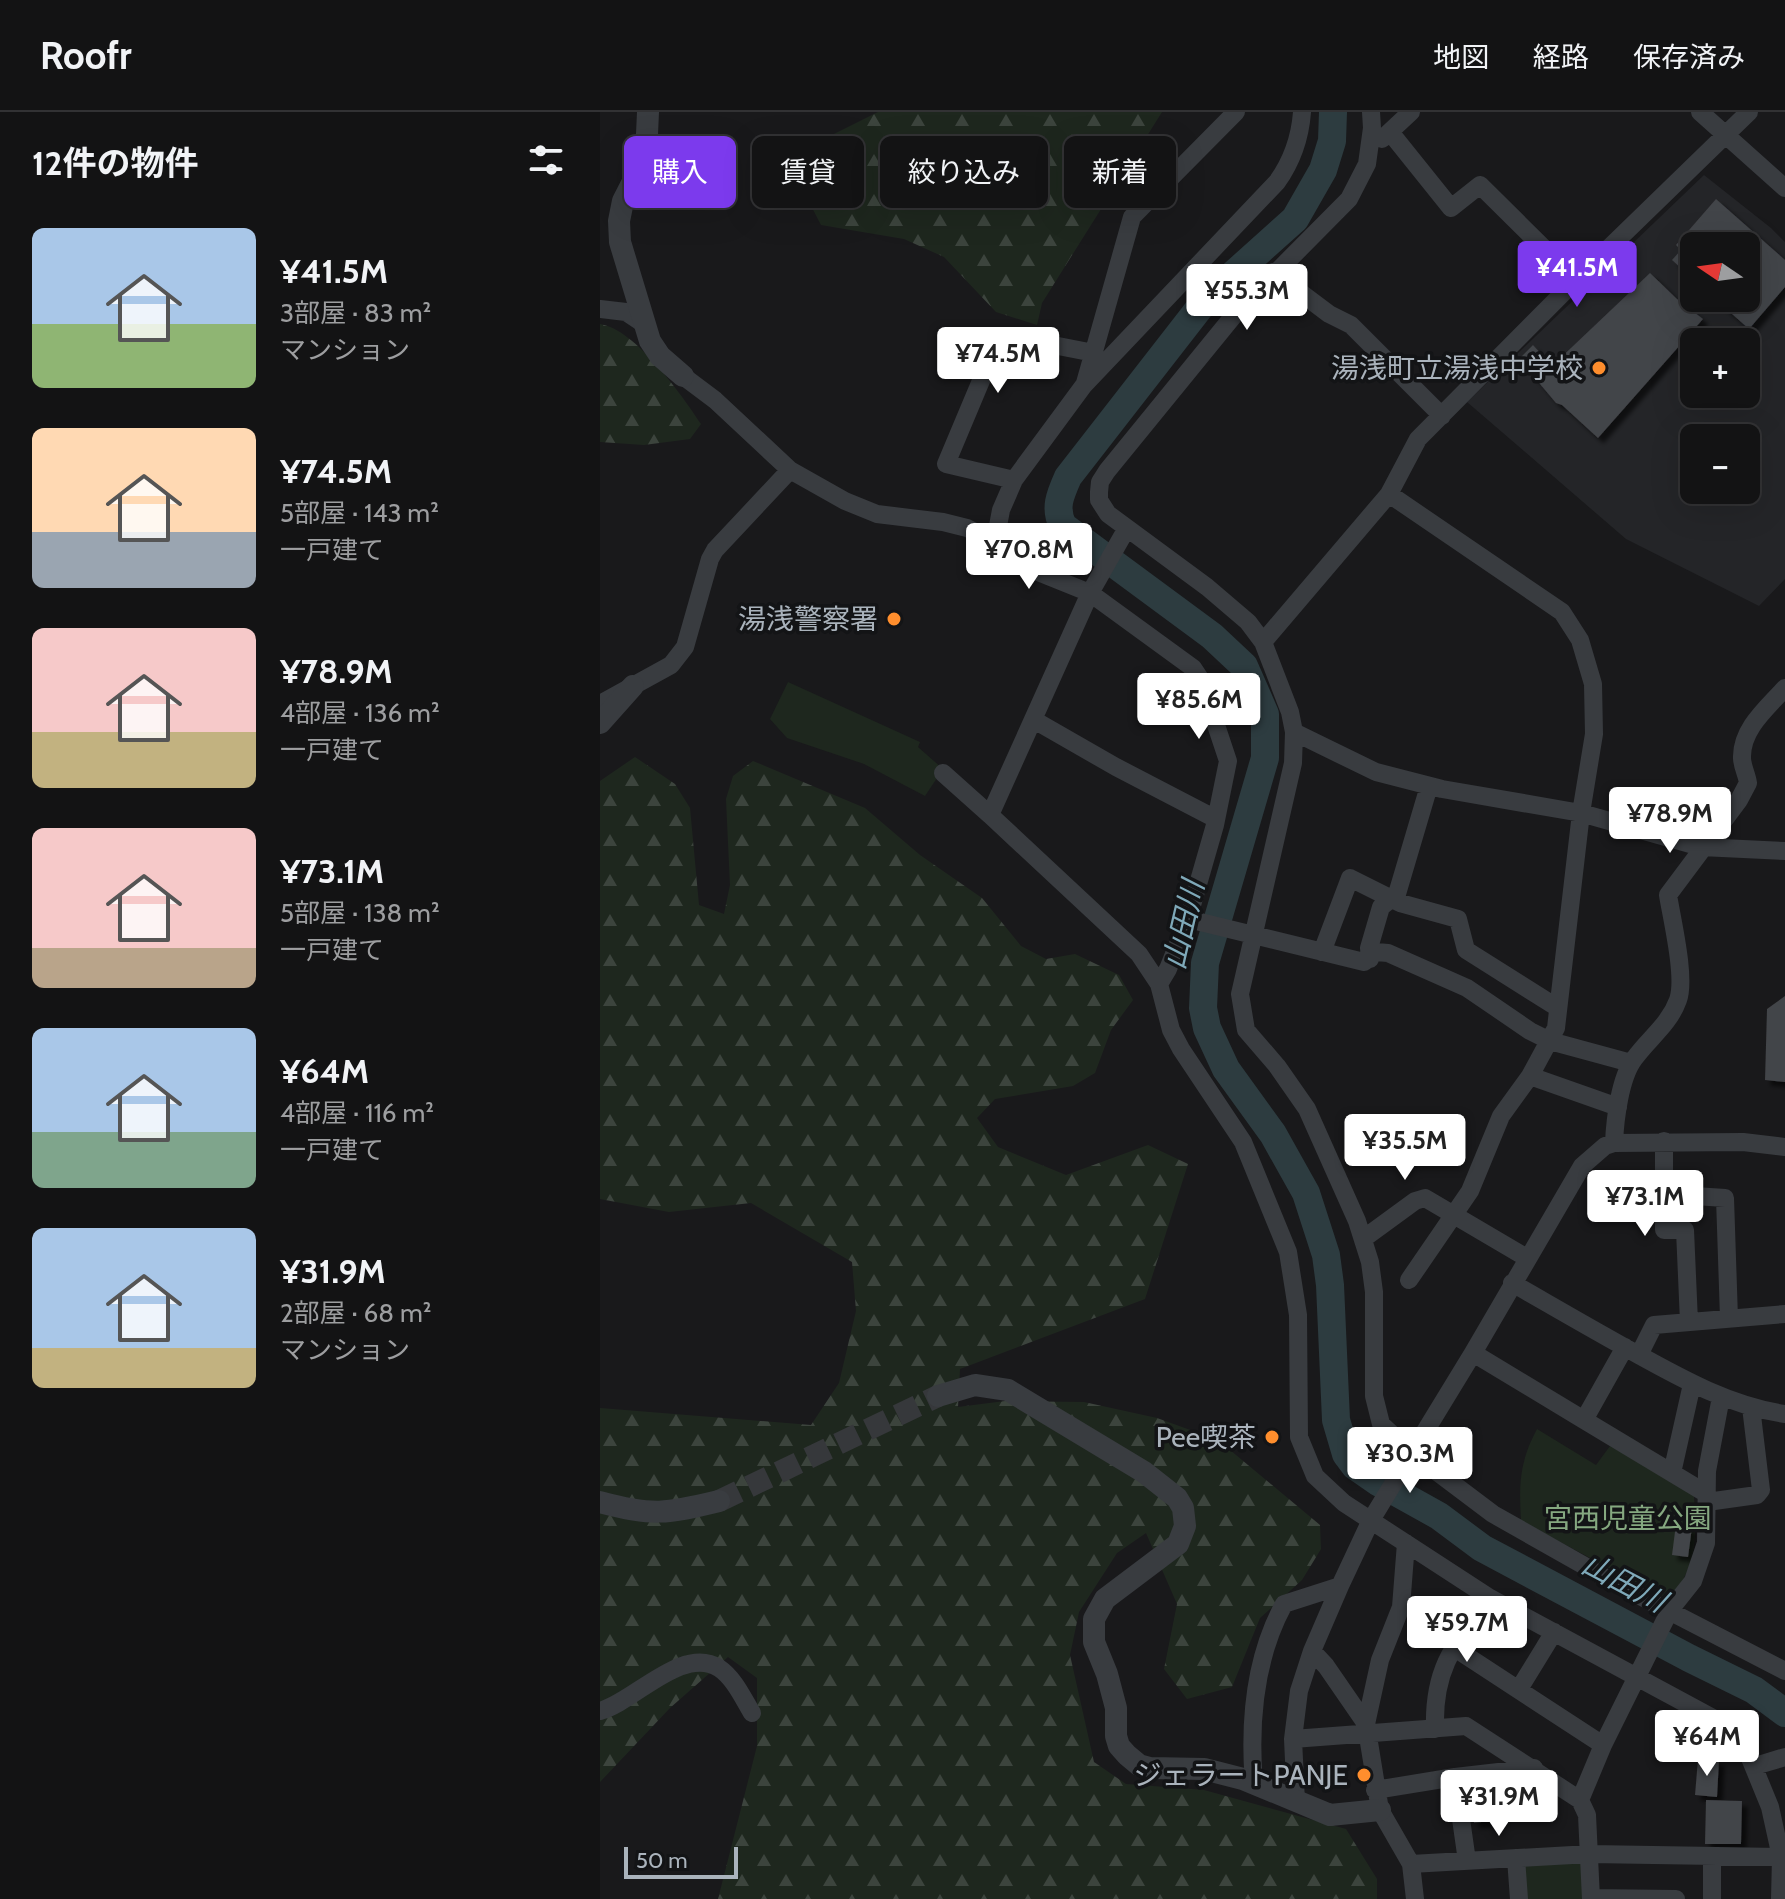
<!DOCTYPE html>
<html lang="ja">
<meta charset="utf-8">
<style>
:root{--surface:#131314;--page:#1c1c1d;--text:#f1f3f6;--muted:#9d9ea0;--line:#323234;--accent:#7c3aed}
body{margin:0;font-family:Cabin,"Noto Sans JP",sans-serif;background:var(--page);color:var(--text);height:100vh;display:flex;flex-direction:column;font-size:30px;white-space:nowrap}
*{box-sizing:border-box;margin:0}
p{font-size:26px;color:var(--muted)}
.icon{flex:none;width:44px;height:44px;fill:none;stroke:currentColor;stroke-width:2;stroke-linecap:round;stroke-linejoin:round}
.map{position:relative;flex:1;overflow:hidden}
.panel{display:flex;flex-direction:column;background:var(--surface);width:600px}
.panel>*{flex:none}
.hud{position:absolute;left:24px;top:24px;width:760px;height:72px;display:flex;gap:16px}
.needle{width:52px;rotate:283deg}
.controls{position:absolute;left:1080px;top:120px;display:grid;gap:16px}
.controls a{display:grid;place-items:center;width:80px;height:80px;border-radius:12px;background:var(--surface);box-shadow:0 8px 32px #0002,0 0 0 2px var(--line);font-size:40px}
.scale{position:absolute;left:24px;bottom:20px;width:114px;box-sizing:border-box;padding-left:8px;border:4px solid #aab3bc;border-top:0;font-size:22px;line-height:28px;white-space:nowrap;color:#aab3bc;-webkit-text-stroke:6px #131416;paint-order:stroke}
.price{position:absolute;translate:-50% -68px;padding:0 18px;border-radius:8px;background:#fff;color:#222;font-size:26px;line-height:52px;filter:drop-shadow(0 2px 4px #0008)}
.price::after{content:'';position:absolute;left:50%;top:48px;width:24px;height:18px;margin-left:-12px;background:inherit;clip-path:polygon(0 0,100% 0,50% 100%)}
.price.current{background:var(--accent);color:#fff}
ul{padding:0;list-style:none}
li{display:flex;align-items:center;gap:24px;height:200px;padding:0 32px}
li span{display:grid;place-items:center;flex:none;width:224px;height:160px;border-radius:12px;color:#555}
li>.icon{margin-inline-start:auto}
span .icon{width:96px;height:96px;fill:#fffc;stroke-width:1}
li b{font-size:34px}
h2{display:flex;justify-content:space-between;align-items:center;height:96px;padding:0 32px;font-size:34px}
.pill{padding:0 28px;border-radius:12px;background:var(--surface);box-shadow:0 8px 32px #0002,0 0 0 2px var(--line);font-size:28px;line-height:72px}
.pill.current{background:var(--accent);color:#fff}
header{display:flex;align-items:center;gap:48px;box-sizing:border-box;height:112px;padding:0 40px;background:var(--surface);border-bottom:2px solid var(--line)}
header strong{font-size:38px}
nav{display:flex;gap:44px;margin-inline-start:auto;font-size:28px}
main{display:flex;flex:1;min-height:0}
.map>svg:first-child{display:block}
</style>
<header>
<strong>Roofr</strong>
<nav><a>地図</a><a>経路</a><a>保存済み</a></nav>
</header>
<main>
<section class="panel">
<h2>12件の物件<svg class="icon" aria-label="filters" viewBox="0 0 24 24"><path d="M4 7h16M4 17h16"/><circle cx="9" cy="7" r="2"/><circle cx="15" cy="17" r="2"/></svg></h2>
<ul>
<li><span style="background:linear-gradient(#a9c7e8 60%,#8fb573 0)"><svg class="icon" aria-label="home" viewBox="0 0 24 24"><path d="M3 11l9-7 9 7M6 9v11h12V9"/></svg></span><div><b>¥41.5M</b><p>3部屋 · 83 m²</p><p>マンション</p></div></li>
<li><span style="background:linear-gradient(#ffd9b3 65%,#9aa5b1 0)"><svg class="icon" aria-label="home" viewBox="0 0 24 24"><path d="M3 11l9-7 9 7M6 9v11h12V9"/></svg></span><div><b>¥74.5M</b><p>5部屋 · 143 m²</p><p>一戸建て</p></div></li>
<li><span style="background:linear-gradient(#f6c9c9 65%,#c2b280 0)"><svg class="icon" aria-label="home" viewBox="0 0 24 24"><path d="M3 11l9-7 9 7M6 9v11h12V9"/></svg></span><div><b>¥78.9M</b><p>4部屋 · 136 m²</p><p>一戸建て</p></div></li>
<li><span style="background:linear-gradient(#f6c9c9 75%,#b9a48a 0)"><svg class="icon" aria-label="home" viewBox="0 0 24 24"><path d="M3 11l9-7 9 7M6 9v11h12V9"/></svg></span><div><b>¥73.1M</b><p>5部屋 · 138 m²</p><p>一戸建て</p></div></li>
<li><span style="background:linear-gradient(#a9c7e8 65%,#7fa58c 0)"><svg class="icon" aria-label="home" viewBox="0 0 24 24"><path d="M3 11l9-7 9 7M6 9v11h12V9"/></svg></span><div><b>¥64M</b><p>4部屋 · 116 m²</p><p>一戸建て</p></div></li>
<li><span style="background:linear-gradient(#a9c7e8 75%,#c2b280 0)"><svg class="icon" aria-label="home" viewBox="0 0 24 24"><path d="M3 11l9-7 9 7M6 9v11h12V9"/></svg></span><div><b>¥31.9M</b><p>2部屋 · 68 m²</p><p>マンション</p></div></li>
</ul>
</section>
<div class="map">
<svg width="1185" height="1787" viewBox="0 0 1185 1787">
<defs>
<pattern id="forest-firs" width="22" height="20" patternUnits="userSpaceOnUse" patternTransform="scale(2)"><rect width="22" height="20" fill="#1e271e"/><path d="M5 1l3.5 6h-7zM16 11l3.5 6h-7z" fill="#3c443d"/></pattern>
<filter id="shadow"><feDropShadow dx="5.5" dy="5.5" stdDeviation="2" flood-color="#0009"/></filter>
</defs>
<rect width="100%" height="100%" fill="#19191b"/>
<path fill="#242528" fill-rule="evenodd" d="M 1104,63 L 1171,116 L 1185,130 L 1185,467 L 1159,494 L 1026,427 L 867,290 ZM 1094,134 L 1146,134 L 1146,186 L 1094,186 ZM 1094,230 L 1146,230 L 1146,282 L 1094,282 ZM 1094,326 L 1146,326 L 1146,378 L 1094,378 Z"/>
<path fill="url(#forest-firs)" d="M 278,0 L 562,0 L 442,191 L 437,213 L 396,200 L 344,145 L 304,127 L 221,113 L 205,82 L 228,25 Z
M 0,212 C 35,217 82,283 101,312 L 90,327 L 44,333 L 0,330 Z
M 35,645 L 75,672 L 90,696 L 99,793 L 124,802 L 130,773 L 126,687 L 133,664 L 153,649 L 265,696 L 320,743 L 382,786 L 421,834 L 446,847 L 475,842 L 519,863 L 533,888 L 511,918 L 495,961 L 473,974 L 395,987 L 377,1006 L 398,1035 L 466,1063 L 548,1033 L 588,1052 L 545,1187 L 360,1257 L 358,1295 L 405,1289 L 484,1290 L 557,1306 L 618,1328 L 720,1413 L 721,1437 L 702,1468 L 660,1506 L 632,1575 L 587,1587 L 564,1557 L 577,1492 L 546,1421 L 517,1441 L 479,1500 L 470,1543 L 494,1650 L 526,1672 L 604,1678 L 746,1717 L 777,1767 L 777,1787 L 118,1787 L 157,1634 L 157,1566 L 128,1545 L 70,1596 L 0,1670 L 0,1296 L 211,1313 L 239,1271 L 256,1199 L 252,1150 L 151,1091 L 69,1100 L 0,1087 L 0,669 Z"/>
<path fill="#1e271e" d="M 188,570 L 320,630 L 318,635 L 343,657 L 325,684 L 264,652 L 187,626 L 170,607 Z
M 937,1317 L 996,1353 L 1010,1334 L 1094,1380 C 1095,1427 1100,1442 1074,1484 L 1065,1486 L 921,1409 C 919,1372 919,1351 937,1317 Z
M 982,1749 L 983,1787 L 925,1787 L 923,1753 Z"/>
<g fill="none" stroke-linecap="round" stroke-linejoin="round">
<path stroke="#2d3c40" stroke-width="28" d="M 733,0 L 732,29 L 723,58 L 695,107 L 608,185 L 468,365 C 460,383 454,396 463,414 L 612,524 L 644,554 L 665,602 L 665,646 L 605,851 L 603,896 L 607,916 L 626,957 L 673,1022 L 706,1081 L 726,1143 L 730,1173 L 736,1308 L 746,1342 L 755,1354 L 778,1370 L 839,1404 L 882,1436 L 1089,1546 L 1154,1578 L 1185,1601"/>
</g>
<path fill="#424448" filter="url(#shadow)" d="M 1116,87 L 1185,148 L 1185,175 L 1149,217 L 1114,186 L 1146,186 L 1146,134 L 1094,134 L 1094,168 L 1072,148 L 1081,138 L 1076,133 Z
M 1050,161 L 1077,187 L 1103,207 L 998,326 L 962,293 L 956,291 L 919,247 L 933,233 L 952,254 Z
M 1185,884 L 1185,970 L 1165,968 L 1167,897 Z
M 1076,1412 L 1092,1415 L 1088,1445 L 1072,1443 Z
M 1098,1647 L 1119,1648 L 1117,1685 L 1095,1683 Z
M 884,1674 L 889,1709 L 874,1711 L 869,1676 Z
M 1106,1688 L 1142,1689 L 1141,1732 L 1105,1732 Z"/>
<g fill="none" stroke-linecap="round" stroke-linejoin="round">
<path stroke="#36383b" stroke-width="22" stroke-dasharray="22 11" stroke-linecap="butt" d="M 119,1389 L 338,1284"/>
<path stroke="#393c40" stroke-width="18" d="M 771,0 L 772,16 L 767,52 L 749,87 L 635,202 L 507,359 L 500,370 L 499,380 L 499,388 L 508,402 L 607,475 L 648,510 L 663,530 L 690,600 L 694,620 L 693,651 L 640,882 L 646,918 L 677,954 L 707,997 L 757,1109 L 770,1150 L 774,1180 L 774,1284 L 781,1312 L 812,1341 L 893,1402 L 1013,1470 L 1185,1559
M 1100,0 L 1185,76
M 790,20 L 851,96 L 880,73 L 976,168
M 782,27 L 811,0
M 673,160 L 729,202 L 751,213 L 842,304
M 0,197 L 26,200 L 44,212
M 83,264 L 115,288 L 190,358 L 245,389 L 277,402 L 343,410 L 367,416 L 395,430 L 428,456 L 490,481 L 593,556 L 601,568 L 628,649 L 615,713 L 588,807 L 568,857 L 559,872
M 485,271 L 532,105 L 636,0
M 414,368 L 346,352 L 388,252 L 443,239 L 453,233 L 494,241
M 789,382 L 962,500 L 980,528 L 993,572 L 994,622 L 981,701 L 956,916 L 930,964 L 901,1004 L 870,1079 L 809,1168
M 527,416 L 490,481 L 390,703 L 539,842 L 559,872 L 571,918 L 581,937 L 643,1030 L 688,1140 L 698,1203 L 699,1325 L 715,1364 L 744,1391 L 890,1486 L 1122,1611 L 1143,1629 L 1170,1695 L 1181,1745 L 1180,1787
M 395,430 L 401,398 L 414,368 L 484,273 L 677,70 C 692,49 700,27 702,0
M 663,530 L 789,382 L 818,327 L 976,168 L 1149,0
M 0,592 L 71,553 L 85,535 L 110,447 L 115,438 L 190,358
M 434,608 L 516,655 L 616,707
M 694,620 L 776,660 L 842,677 L 981,701 L 1101,735 L 1185,739
M 343,661 L 390,703
M 588,807 L 764,850 L 776,840 L 788,841 L 867,876 L 930,919 L 950,929 L 1031,951
M 722,840 L 750,766 L 800,791 L 858,807 L 866,838 L 958,896
M 770,847 L 769,836 L 781,795 L 797,782 L 829,674
M 930,964 L 1018,995
M 1064,1029 L 1064,1118 L 1085,1118 L 1089,1210
M 1014,1031 C 1015,1007 1020,966 1034,947 C 1049,926 1069,913 1078,888 C 1086,866 1072,808 1068,783 L 1139,688 L 1148,671 C 1147,663 1142,654 1142,646 C 1141,617 1167,596 1185,576
M 1064,1082 L 1125,1086 L 1129,1206
M 763,1127 L 815,1089 L 825,1086 L 927,1146
M 912,1171 C 954,1195 995,1219 1037,1242 C 1084,1268 1131,1294 1185,1302
M 873,1241 L 984,1308 L 1025,1235
M 1039,1243 L 1054,1213 L 1185,1202
M 984,1308 L 1107,1382
M 1072,1361 L 1092,1272
M 1107,1390 L 1157,1383 L 1161,1378 L 1151,1295
M 853,1535 L 1003,1633
M 712,1539 L 726,1554 L 766,1612 L 780,1698 L 811,1752 L 815,1787
M 919,1577 L 954,1520
M 0,1599 C 34,1590 82,1533 119,1556 C 134,1566 143,1586 152,1601
M 766,1612 L 780,1548 L 801,1495 L 806,1431
M 835,1617 C 833,1555 855,1532 890,1486
M 693,1627 L 866,1614 L 980,1688
M 1155,1654 L 1185,1645
M 855,1665 L 867,1749
M 654,1672 C 649,1611 654,1547 684,1492 L 740,1474
M 775,1678 L 855,1665 L 934,1656
M 696,1690 L 693,1627 L 699,1579 L 712,1539 L 740,1474 L 771,1408 L 873,1241 L 982,1054 L 1005,1034 L 1014,1031 L 1143,1030 L 1185,1035
M 916,1746 L 919,1787
M 811,1752 L 990,1742 L 1181,1745
M 991,1786 L 1076,1787
M 991,1787 L 987,1703 L 980,1688 L 1003,1633 L 1070,1498 L 1093,1469 L 1106,1431 L 1107,1359 L 1121,1285
M 1112,1787 L 1112,1744"/>
<path stroke="#393c40" stroke-width="22" d="M 48,0 L 46,44 L 23,89 L 19,109 L 20,130 L 50,229 L 60,244 L 83,264
M 0,611 L 33,574
M 338,1284 L 375,1273 L 408,1278 L 544,1360 L 577,1386 L 583,1396 L 585,1414 L 578,1432 L 505,1487 L 494,1507 L 494,1530 L 507,1562 L 516,1596 L 516,1624 L 519,1634 L 527,1643 L 539,1653 L 550,1656 L 604,1657 L 643,1667 L 730,1703 L 780,1698
M 0,1390 C 52,1404 66,1402 119,1389"/>
</g>
<g fill="#ff8e2d" stroke="#131416" stroke-width="3">
<circle cx="999" cy="256" r="8"/>
<circle cx="294" cy="507" r="8"/>
<circle cx="672" cy="1325" r="8"/>
<circle cx="764" cy="1663" r="8"/>
</g>
<g text-anchor="middle" stroke-width="7" stroke-linejoin="round" paint-order="stroke">
<g font-size="28" fill="#aab3bc" stroke="#131416" text-anchor="end">
<text x="983" y="266">湯浅町立湯浅中学校</text>
<text x="278" y="517">湯浅警察署</text>
<text x="656" y="1335">Pee喫茶</text>
<text x="748" y="1673">ジェラートPANJE</text>
</g>
<g font-size="28" fill="#85a880" stroke="#131416">
<text x="1028" y="1416">宮西児童公園</text>
</g>
<g font-size="30" font-style="italic" fill="#7fa9b9" stroke="#131416">
<text transform="translate(584 813) rotate(-77)" y="10">山田川</text>
<text transform="translate(1024 1471) rotate(28)" y="10">山田川</text>
</g>
</g>
</svg>
<div class="controls">
<a><svg class="needle" viewBox="-14 -14 28 28"><path d="M0-13l5 13h-10z" fill="#e53935"/><path d="M0 13l5-13h-10z" fill="#9d9ea0"/></svg></a>
<a>+</a>
<a>−</a>
</div>
<div class="scale">50 m</div>
<b class="price current" style="left:977px;top:197px">¥41.5M</b>
<b class="price" style="left:647px;top:220px">¥55.3M</b>
<b class="price" style="left:398px;top:283px">¥74.5M</b>
<b class="price" style="left:429px;top:479px">¥70.8M</b>
<b class="price" style="left:599px;top:629px">¥85.6M</b>
<b class="price" style="left:1070px;top:743px">¥78.9M</b>
<b class="price" style="left:805px;top:1070px">¥35.5M</b>
<b class="price" style="left:1045px;top:1126px">¥73.1M</b>
<b class="price" style="left:810px;top:1383px">¥30.3M</b>
<b class="price" style="left:867px;top:1552px">¥59.7M</b>
<b class="price" style="left:1107px;top:1666px">¥64M</b>
<b class="price" style="left:899px;top:1726px">¥31.9M</b>
<div class="hud">
<a class="pill current">購入</a>
<a class="pill">賃貸</a>
<a class="pill">絞り込み</a>
<a class="pill">新着</a>
</div>
</div>
</main>
